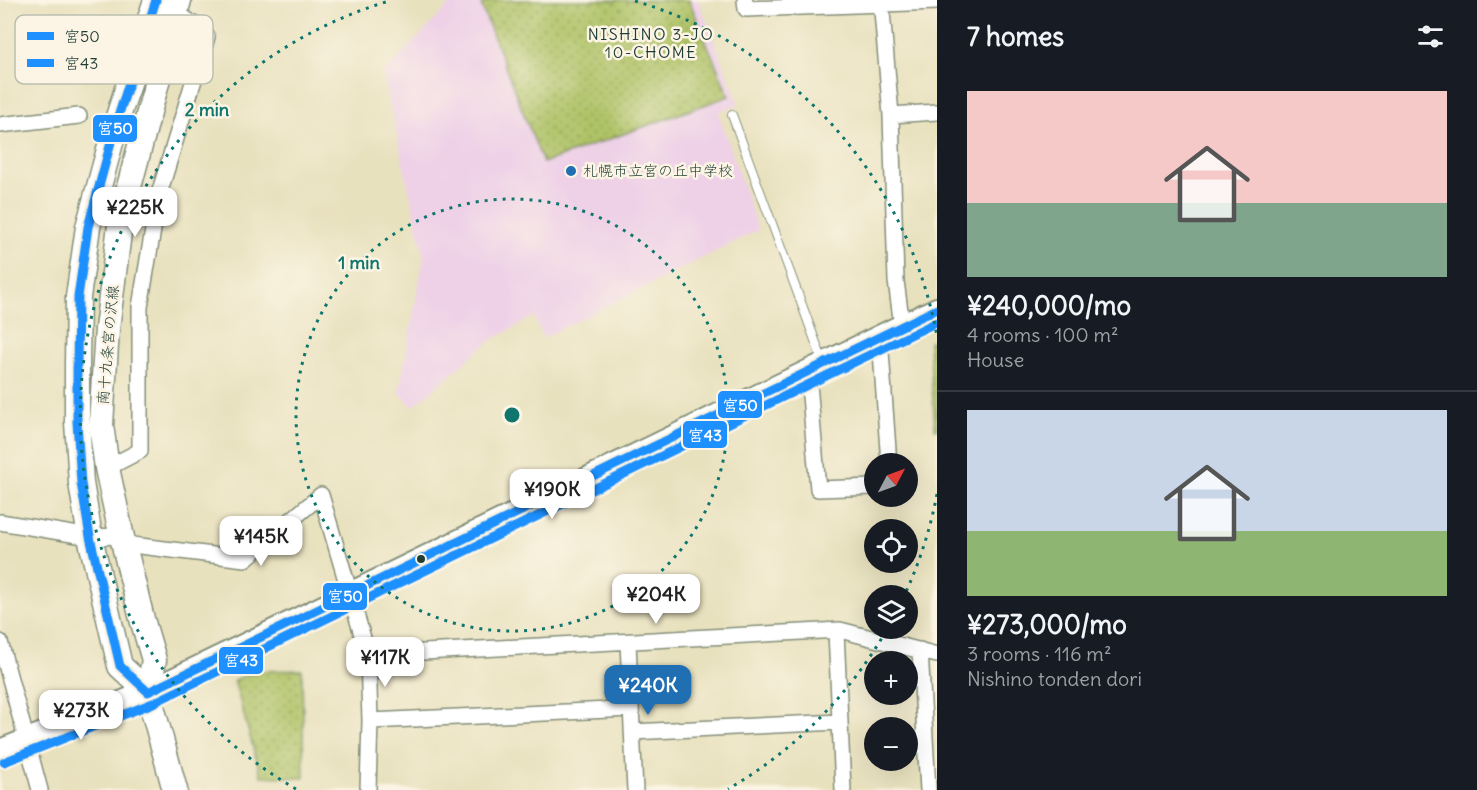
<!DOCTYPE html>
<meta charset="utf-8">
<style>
:root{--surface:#171b24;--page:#242831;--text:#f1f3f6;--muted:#9ea1a6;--line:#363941;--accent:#1f6fb2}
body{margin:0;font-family:Delius,"Klee One",sans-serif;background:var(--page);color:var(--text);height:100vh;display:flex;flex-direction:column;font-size:22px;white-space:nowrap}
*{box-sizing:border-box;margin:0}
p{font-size:20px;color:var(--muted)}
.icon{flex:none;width:33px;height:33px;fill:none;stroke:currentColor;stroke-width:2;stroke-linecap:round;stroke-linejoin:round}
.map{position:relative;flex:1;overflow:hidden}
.sheet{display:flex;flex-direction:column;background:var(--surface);width:540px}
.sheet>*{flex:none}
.needle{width:39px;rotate:49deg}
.tools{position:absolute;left:864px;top:453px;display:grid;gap:12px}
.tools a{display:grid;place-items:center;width:54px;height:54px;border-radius:50%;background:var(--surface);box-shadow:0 6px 24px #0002;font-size:30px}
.price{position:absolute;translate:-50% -51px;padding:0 14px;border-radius:12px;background:#fff;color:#222;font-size:20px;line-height:39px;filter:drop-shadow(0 2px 3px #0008)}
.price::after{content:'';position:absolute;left:50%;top:36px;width:18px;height:14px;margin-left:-9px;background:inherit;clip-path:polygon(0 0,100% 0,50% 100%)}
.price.active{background:var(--accent);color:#fff}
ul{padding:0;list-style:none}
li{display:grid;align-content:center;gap:12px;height:318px;padding:0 30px}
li+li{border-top:2px solid var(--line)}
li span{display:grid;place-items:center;height:186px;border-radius:0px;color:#555}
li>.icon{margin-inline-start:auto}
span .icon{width:108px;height:108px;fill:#fffc;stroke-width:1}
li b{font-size:26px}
h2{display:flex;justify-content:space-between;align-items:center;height:72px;padding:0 30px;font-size:26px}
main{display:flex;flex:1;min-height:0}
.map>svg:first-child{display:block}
</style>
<main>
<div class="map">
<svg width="937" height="790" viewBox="0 0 937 790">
<defs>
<pattern id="grass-dots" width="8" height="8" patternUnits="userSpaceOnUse" patternTransform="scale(1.5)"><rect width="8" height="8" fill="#afc266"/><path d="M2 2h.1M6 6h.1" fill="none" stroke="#8e9f55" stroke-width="1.8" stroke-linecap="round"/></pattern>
</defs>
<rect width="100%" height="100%" fill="#fcf5e5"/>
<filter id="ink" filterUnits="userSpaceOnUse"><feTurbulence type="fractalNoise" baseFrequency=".0167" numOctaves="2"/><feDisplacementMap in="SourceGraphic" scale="12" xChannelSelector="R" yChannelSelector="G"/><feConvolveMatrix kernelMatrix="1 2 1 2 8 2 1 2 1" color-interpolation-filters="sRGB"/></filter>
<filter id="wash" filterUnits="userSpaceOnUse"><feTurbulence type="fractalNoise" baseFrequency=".008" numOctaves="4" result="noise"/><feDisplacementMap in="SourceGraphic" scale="24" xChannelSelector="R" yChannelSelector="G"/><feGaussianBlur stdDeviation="1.35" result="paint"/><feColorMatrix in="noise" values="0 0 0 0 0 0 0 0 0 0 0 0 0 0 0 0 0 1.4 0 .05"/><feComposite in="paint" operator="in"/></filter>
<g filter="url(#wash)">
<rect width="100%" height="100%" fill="#e8e1be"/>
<path fill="#eed0e7" d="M 454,0 L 698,0 L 739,104 L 718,112 L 758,230 L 543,338 L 534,316 L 487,343 L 413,407 L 399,392 L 424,256 L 383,74 Z"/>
<path fill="url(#grass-dots)" stroke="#67804d" stroke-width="1.5" d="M 492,0 L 689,0 L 729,96 L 543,163 L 481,5 Z
M 302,670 L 304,778 L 261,776 L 234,680 L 258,671 Z"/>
<path fill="#afc266" stroke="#67804d" stroke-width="1.5" d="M 937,341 L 937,429 L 935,429 L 929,342 Z"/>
</g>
<g filter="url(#ink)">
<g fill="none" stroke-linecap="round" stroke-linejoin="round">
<g stroke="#848f79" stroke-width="10">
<path id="lane" d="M 732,115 L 823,362"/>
</g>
<g stroke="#848f79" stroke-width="18">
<path id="street" d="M 745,0 L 746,9 L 937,2
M 881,0 L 891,115 L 896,281 L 902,326
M 891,115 L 937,112
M 0,125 L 79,116
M 880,337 L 889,464
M 808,372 L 818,489 L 874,487
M 107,468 L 140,451 L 140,307 L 159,194 L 207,37 L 201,29 L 175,12
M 0,522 L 90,537 L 122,536
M 124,544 L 245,559 L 321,495 L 368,655 L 370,721 L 368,790
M 836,631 L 843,790
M 0,642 L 40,790
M 628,643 L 635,790
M 920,650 L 928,790
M 368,655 L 840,630 L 937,655
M 370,721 L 631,709
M 632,732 L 840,722"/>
</g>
<g stroke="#848f79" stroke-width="26">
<path id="secondary" d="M 0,751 L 148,692 L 937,309"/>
</g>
<g stroke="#848f79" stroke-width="27">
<path id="primary" d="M 148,692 L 120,666 L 90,537 L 81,483 L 77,422 L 77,363 L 78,297 L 88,227 L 117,120 L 156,0
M 175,790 L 148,692 L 154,660 L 142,619 L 121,533 L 107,468 L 101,425 L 107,329 L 121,217 L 179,0"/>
</g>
<use href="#lane" stroke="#fff" stroke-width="8"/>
<use href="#street" stroke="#fff" stroke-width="15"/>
<use href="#secondary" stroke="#fff" stroke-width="22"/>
<use href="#primary" stroke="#fff" stroke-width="24"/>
<g stroke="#fcf5e5" stroke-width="14">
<path id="bus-1" d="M 148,692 L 937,309
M 148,692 L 120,666 L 90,537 L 81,483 L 77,422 L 77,363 L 78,297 L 88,227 L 117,120 L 156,0"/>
</g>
<g stroke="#fcf5e5" stroke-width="14">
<path id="bus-2" d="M 4,762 L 153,703 L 937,322"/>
</g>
<use href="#bus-1" stroke="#1e90ff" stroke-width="9"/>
<use href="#bus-2" stroke="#1e90ff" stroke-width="9"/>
</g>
</g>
<g fill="none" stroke="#0f766e" stroke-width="3" stroke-dasharray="3 6">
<circle cx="512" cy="415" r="216"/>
<path d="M937 494A432 432 0 0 1 905 594M886 631A432 432 0 0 1 728 789M296 789A432 432 0 0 1 389 1M635 1A432 432 0 0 1 937 336"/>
</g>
<circle fill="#1f6fb2" stroke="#fcf5e5" stroke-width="2" cx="571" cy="171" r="6"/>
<circle fill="#1f3d34" stroke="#fcf5e5" stroke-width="2" cx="421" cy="559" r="5"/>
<g text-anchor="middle" stroke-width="5" stroke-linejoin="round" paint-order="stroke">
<g font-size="15" fill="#1f3d34" stroke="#fcf5e5" text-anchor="start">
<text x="583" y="176">札幌市立宮の丘中学校</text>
</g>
<g font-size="15" fill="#1f3d34" stroke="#fcf5e5">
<text transform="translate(108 345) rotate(-85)" y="5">南十九条宮の沢線</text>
</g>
<g font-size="16" letter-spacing="1.5" fill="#1f3d34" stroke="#fcf5e5">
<text x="651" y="40">NISHINO 3-JO<tspan x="651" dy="18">10-CHOME</tspan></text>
</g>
</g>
<rect x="15" y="15" width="198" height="69" rx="9" fill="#fcf5e5" stroke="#babeb0" stroke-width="1.5"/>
<rect x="27" y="32" width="27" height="8" fill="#1e90ff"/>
<rect x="27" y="59" width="27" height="8" fill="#1e90ff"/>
<g font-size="16" fill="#1f3d34">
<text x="64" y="42">宮50</text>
<text x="64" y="69">宮43</text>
</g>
<circle cx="512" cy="415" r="9" fill="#0f766e" stroke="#fcf5e5" stroke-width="3"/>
<g font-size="18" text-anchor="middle" font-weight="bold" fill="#0f766e" stroke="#fcf5e5" stroke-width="5" stroke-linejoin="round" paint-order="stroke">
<text x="207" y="116">2 min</text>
<text x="359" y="269">1 min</text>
</g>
<g stroke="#fcf5e5" stroke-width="2">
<rect x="92" y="114" width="46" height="29" rx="6" fill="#1e90ff"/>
<rect x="717" y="390" width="46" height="29" rx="6" fill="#1e90ff"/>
<rect x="682" y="420" width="46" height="29" rx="6" fill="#1e90ff"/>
<rect x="322" y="582" width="46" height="29" rx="6" fill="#1e90ff"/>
<rect x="218" y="646" width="46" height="29" rx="6" fill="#1e90ff"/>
</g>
<g font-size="16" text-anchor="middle" font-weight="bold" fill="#fff">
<text x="115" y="134">宮50</text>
<text x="740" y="411">宮50</text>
<text x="705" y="441">宮43</text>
<text x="345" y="602">宮50</text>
<text x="241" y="666">宮43</text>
</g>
</svg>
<div class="tools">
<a><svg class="needle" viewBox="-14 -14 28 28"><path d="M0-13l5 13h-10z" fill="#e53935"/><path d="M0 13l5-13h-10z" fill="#9ea1a6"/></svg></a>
<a><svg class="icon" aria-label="locate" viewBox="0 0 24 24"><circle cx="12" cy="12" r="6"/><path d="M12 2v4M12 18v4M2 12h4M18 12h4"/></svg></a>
<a><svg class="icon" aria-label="layers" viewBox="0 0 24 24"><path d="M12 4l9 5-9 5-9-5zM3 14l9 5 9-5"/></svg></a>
<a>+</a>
<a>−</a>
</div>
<b class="price" style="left:135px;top:238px">¥225K</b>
<b class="price" style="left:552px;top:520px">¥190K</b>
<b class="price" style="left:261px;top:567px">¥145K</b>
<b class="price" style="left:656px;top:625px">¥204K</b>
<b class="price" style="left:385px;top:688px">¥117K</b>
<b class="price active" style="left:648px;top:716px">¥240K</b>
<b class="price" style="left:81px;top:741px">¥273K</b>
</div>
<section class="sheet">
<h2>7 homes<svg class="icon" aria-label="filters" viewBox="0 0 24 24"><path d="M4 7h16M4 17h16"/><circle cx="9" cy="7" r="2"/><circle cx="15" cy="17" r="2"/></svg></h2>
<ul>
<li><span style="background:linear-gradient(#f6c9c9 60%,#7fa58c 0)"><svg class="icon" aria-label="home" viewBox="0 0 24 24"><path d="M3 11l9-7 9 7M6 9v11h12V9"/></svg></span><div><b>¥240,000/mo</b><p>4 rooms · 100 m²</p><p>House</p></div></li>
<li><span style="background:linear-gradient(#c9d6e8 65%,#8fb573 0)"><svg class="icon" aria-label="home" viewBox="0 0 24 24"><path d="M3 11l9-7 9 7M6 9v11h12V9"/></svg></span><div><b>¥273,000/mo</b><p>3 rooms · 116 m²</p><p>Nishino tonden dori</p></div></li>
</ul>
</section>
</main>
